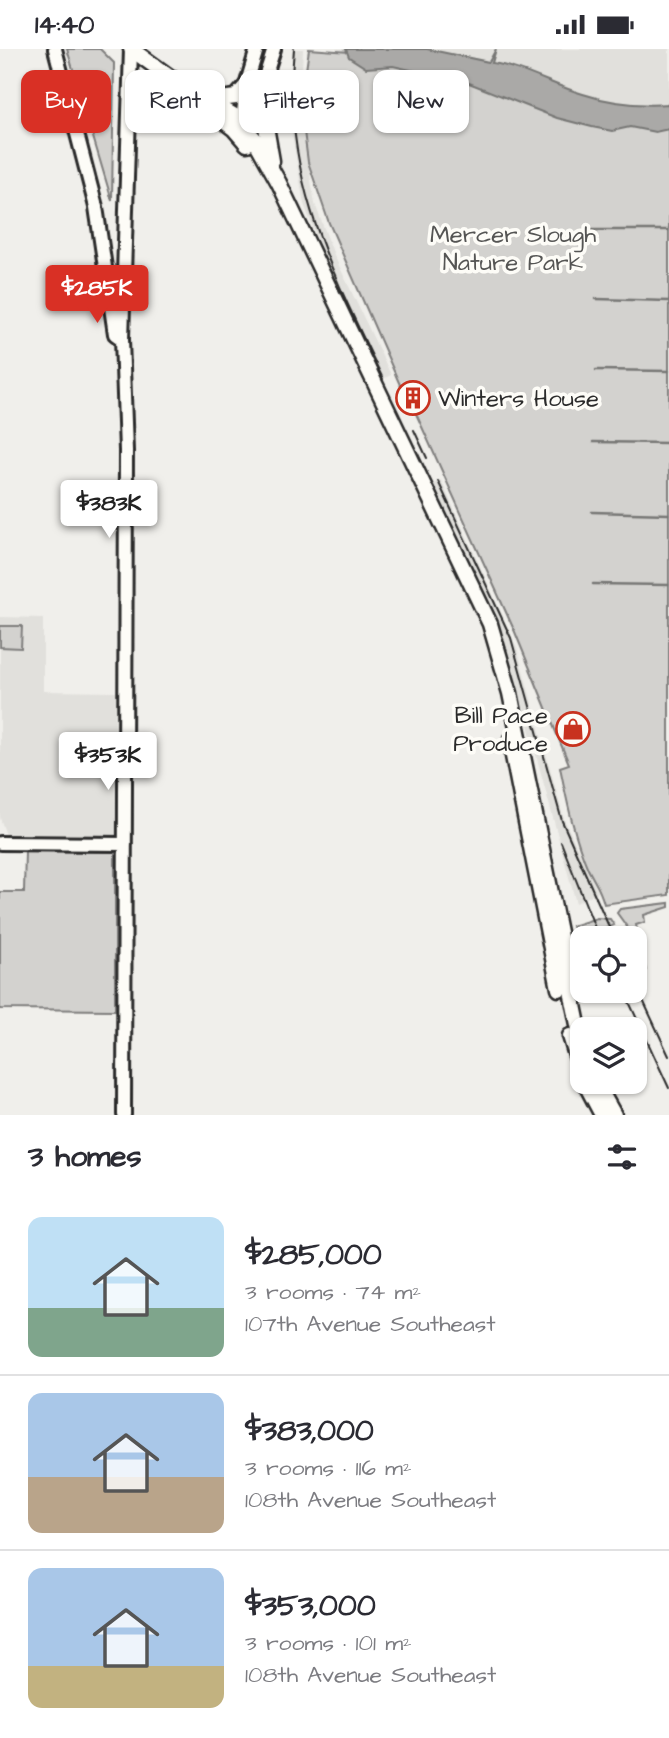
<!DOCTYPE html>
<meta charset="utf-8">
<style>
:root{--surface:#fff;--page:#f2f2f3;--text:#2b2b33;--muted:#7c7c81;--line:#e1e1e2;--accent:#d93025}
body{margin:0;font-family:"Architects Daughter",sans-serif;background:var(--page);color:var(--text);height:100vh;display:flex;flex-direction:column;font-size:26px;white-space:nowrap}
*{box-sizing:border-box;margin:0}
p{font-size:23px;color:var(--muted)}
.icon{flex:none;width:38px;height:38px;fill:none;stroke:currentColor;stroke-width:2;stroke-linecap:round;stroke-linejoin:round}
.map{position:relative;height:1066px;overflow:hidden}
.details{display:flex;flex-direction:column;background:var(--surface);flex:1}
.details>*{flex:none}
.guide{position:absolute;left:21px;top:21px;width:628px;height:63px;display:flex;gap:14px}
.tools{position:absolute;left:570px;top:877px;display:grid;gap:14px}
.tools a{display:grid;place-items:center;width:77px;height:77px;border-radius:14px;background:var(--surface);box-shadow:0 2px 5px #0004;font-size:35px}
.price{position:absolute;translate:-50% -60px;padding:0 16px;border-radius:7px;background:#fff;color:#222;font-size:23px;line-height:46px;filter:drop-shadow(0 2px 4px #0008)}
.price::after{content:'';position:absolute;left:50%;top:42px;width:21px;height:16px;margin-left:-10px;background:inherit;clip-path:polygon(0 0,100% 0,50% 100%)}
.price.current{background:var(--accent);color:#fff}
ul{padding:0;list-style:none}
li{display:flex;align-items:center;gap:21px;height:175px;padding:0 28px}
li+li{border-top:2px solid var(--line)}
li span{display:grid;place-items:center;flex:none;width:196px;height:140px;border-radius:14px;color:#555}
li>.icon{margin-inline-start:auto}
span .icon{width:84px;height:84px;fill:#fffc;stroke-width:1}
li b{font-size:30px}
h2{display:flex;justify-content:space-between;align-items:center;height:84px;padding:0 28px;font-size:30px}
.pill{padding:0 24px;border-radius:14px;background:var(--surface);box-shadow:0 2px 5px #0004;font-size:24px;line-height:63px}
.pill.current{background:var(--accent);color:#fff}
.status{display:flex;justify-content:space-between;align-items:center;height:49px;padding:0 35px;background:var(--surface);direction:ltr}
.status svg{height:19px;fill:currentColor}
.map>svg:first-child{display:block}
</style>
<div class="status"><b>14:40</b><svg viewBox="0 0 49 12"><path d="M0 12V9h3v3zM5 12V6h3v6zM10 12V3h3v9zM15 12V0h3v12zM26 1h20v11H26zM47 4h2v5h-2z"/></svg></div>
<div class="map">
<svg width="669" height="1066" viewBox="0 0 669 1066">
<rect width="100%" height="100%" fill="#f0efeb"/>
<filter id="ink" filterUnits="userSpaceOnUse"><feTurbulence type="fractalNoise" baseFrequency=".0143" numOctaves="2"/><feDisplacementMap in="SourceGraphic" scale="14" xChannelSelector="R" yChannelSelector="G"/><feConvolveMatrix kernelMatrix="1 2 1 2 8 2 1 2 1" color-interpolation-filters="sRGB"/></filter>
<g filter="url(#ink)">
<path fill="#e1e0dc" d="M 292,0 L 303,0 L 300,66 L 315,155 L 334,206 L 391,326 L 381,331 L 330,224 L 304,155 L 291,79 Z
M 334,0 L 669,0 L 669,67 Z
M 441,431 L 517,599 L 564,770 L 598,843 L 576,854 L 512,617 L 491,561 L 432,436 Z
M 0,568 L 43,569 L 43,642 L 116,643 L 115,787 L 6,786 L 0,769 Z"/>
<path fill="#d3d2cf" stroke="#7f7e7d" stroke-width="2" d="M 67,0 L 100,0 L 114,14 L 112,152 Z
M 309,0 L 404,7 L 669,67 L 669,846 L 604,855 C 601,841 594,832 588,820 C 574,788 567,752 560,718 L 569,715 L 515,583 L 403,336 L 400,336 L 329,174 L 308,113 L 303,75 L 301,56 Z
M 0,577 L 22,577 L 21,599 L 0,598 Z
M 25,802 L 115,803 L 115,961 L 0,960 L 0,843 L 24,843 Z
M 669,854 L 669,858 L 644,866 L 645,873 L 636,876 L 646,922 L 635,889 L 617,864 L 620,860 Z
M 597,869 L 610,870 L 614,876 L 599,882 L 592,889 L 583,889 L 583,913 L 572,877 Z"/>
<path fill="#aaa9a7" stroke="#777775" stroke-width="2" d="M 346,0 L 427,0 L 489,13 L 496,0 L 492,14 C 524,19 552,36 583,45 C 610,54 641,57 669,55 L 669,80 L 655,83 L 630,78 L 612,82 L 592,78 L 557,69 L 469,34 L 393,17 L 366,19 L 349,8 Z"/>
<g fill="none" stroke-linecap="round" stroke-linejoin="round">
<path stroke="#777775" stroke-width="2.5" d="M 589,181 L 669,181
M 596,250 L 669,252
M 596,321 L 669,322
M 593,393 L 669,394
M 592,463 L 669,465
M 593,535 L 669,536"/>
<g stroke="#2b2b2b" stroke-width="18">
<path id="secondary" d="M 55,0 L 96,158 L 115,285 L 122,290
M 242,73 L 246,37 L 257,0
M 238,83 L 259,47 L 274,0
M 0,794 L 125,795
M 124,1066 L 126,402 L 122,290 L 131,0"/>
</g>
<g stroke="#2b2b2b" stroke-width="19">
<path id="primary" d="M 131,0 L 178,34 L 235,67 L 254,89 L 279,134 L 490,575 L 510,644 L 583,1000
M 268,22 L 265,72 L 272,112
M 212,51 L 236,48 L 246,37
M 205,58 L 234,80 L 247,95
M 510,692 L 559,940
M 570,987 L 583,1029
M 584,1032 L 602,1066
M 595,1032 L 614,1066"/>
</g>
<use href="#secondary" stroke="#fdfcf7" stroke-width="12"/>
<use href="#primary" stroke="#fdfcf7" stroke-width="14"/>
<path stroke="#2b2b2b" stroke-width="2" d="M 294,0 C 281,125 331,221 383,330
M 414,381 L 427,409
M 438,432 L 511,589 L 562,772 L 614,889
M 561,793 L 599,889
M 635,934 L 669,1007
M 624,942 L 669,1039"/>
</g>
</g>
<defs>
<g id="building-ring" transform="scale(1.75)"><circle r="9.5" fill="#fdfcf7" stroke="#c8321e" stroke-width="1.5"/><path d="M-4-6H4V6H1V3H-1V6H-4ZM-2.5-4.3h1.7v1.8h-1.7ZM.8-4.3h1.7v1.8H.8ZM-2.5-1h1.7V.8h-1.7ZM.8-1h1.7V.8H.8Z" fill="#c8321e"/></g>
<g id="shop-ring" transform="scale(1.75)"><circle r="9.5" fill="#fdfcf7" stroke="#c8321e" stroke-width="1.5"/><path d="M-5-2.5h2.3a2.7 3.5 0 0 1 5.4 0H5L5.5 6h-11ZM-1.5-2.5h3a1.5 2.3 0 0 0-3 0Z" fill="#c8321e"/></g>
</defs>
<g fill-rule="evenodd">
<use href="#building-ring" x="413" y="349"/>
<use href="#shop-ring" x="573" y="680"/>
</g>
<g text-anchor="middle" stroke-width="7" stroke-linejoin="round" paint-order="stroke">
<g font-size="24" fill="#555554" stroke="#fdfcf7">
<text x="513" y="193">Mercer Slough<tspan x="513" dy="28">Nature Park</tspan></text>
</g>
<g font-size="24" fill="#2b2b2b" stroke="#fdfcf7" text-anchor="start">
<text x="438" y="357">Winters House</text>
<text x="548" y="674" text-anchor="end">Bill Pace<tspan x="548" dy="28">Produce</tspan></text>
</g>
</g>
</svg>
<div class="tools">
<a><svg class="icon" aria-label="locate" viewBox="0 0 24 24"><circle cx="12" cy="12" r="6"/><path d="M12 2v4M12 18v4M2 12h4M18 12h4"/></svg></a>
<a><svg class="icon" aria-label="layers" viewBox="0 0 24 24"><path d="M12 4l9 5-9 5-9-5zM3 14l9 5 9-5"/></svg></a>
</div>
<b class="price current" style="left:97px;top:276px">$285K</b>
<b class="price" style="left:109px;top:491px">$383K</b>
<b class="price" style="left:108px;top:743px">$353K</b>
<div class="guide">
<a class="pill current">Buy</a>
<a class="pill">Rent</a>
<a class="pill">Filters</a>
<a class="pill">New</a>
</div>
</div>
<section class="details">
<h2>3 homes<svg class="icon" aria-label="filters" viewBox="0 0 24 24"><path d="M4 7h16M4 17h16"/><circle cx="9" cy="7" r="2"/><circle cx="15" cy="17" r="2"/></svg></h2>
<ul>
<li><span style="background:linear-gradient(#bfe0f5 65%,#7fa58c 0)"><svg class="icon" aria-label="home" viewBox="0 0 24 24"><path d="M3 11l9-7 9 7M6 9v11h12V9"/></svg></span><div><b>$285,000</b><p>3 rooms · 74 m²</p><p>107th Avenue Southeast</p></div></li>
<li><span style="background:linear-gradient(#a9c7e8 60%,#b9a48a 0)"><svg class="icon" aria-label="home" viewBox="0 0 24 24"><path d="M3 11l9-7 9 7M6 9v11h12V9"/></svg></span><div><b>$383,000</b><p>3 rooms · 116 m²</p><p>108th Avenue Southeast</p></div></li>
<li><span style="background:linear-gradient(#a9c7e8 70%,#c2b280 0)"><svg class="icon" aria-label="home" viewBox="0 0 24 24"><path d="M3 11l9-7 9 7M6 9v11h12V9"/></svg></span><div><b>$353,000</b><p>3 rooms · 101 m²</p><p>108th Avenue Southeast</p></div></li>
</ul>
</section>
